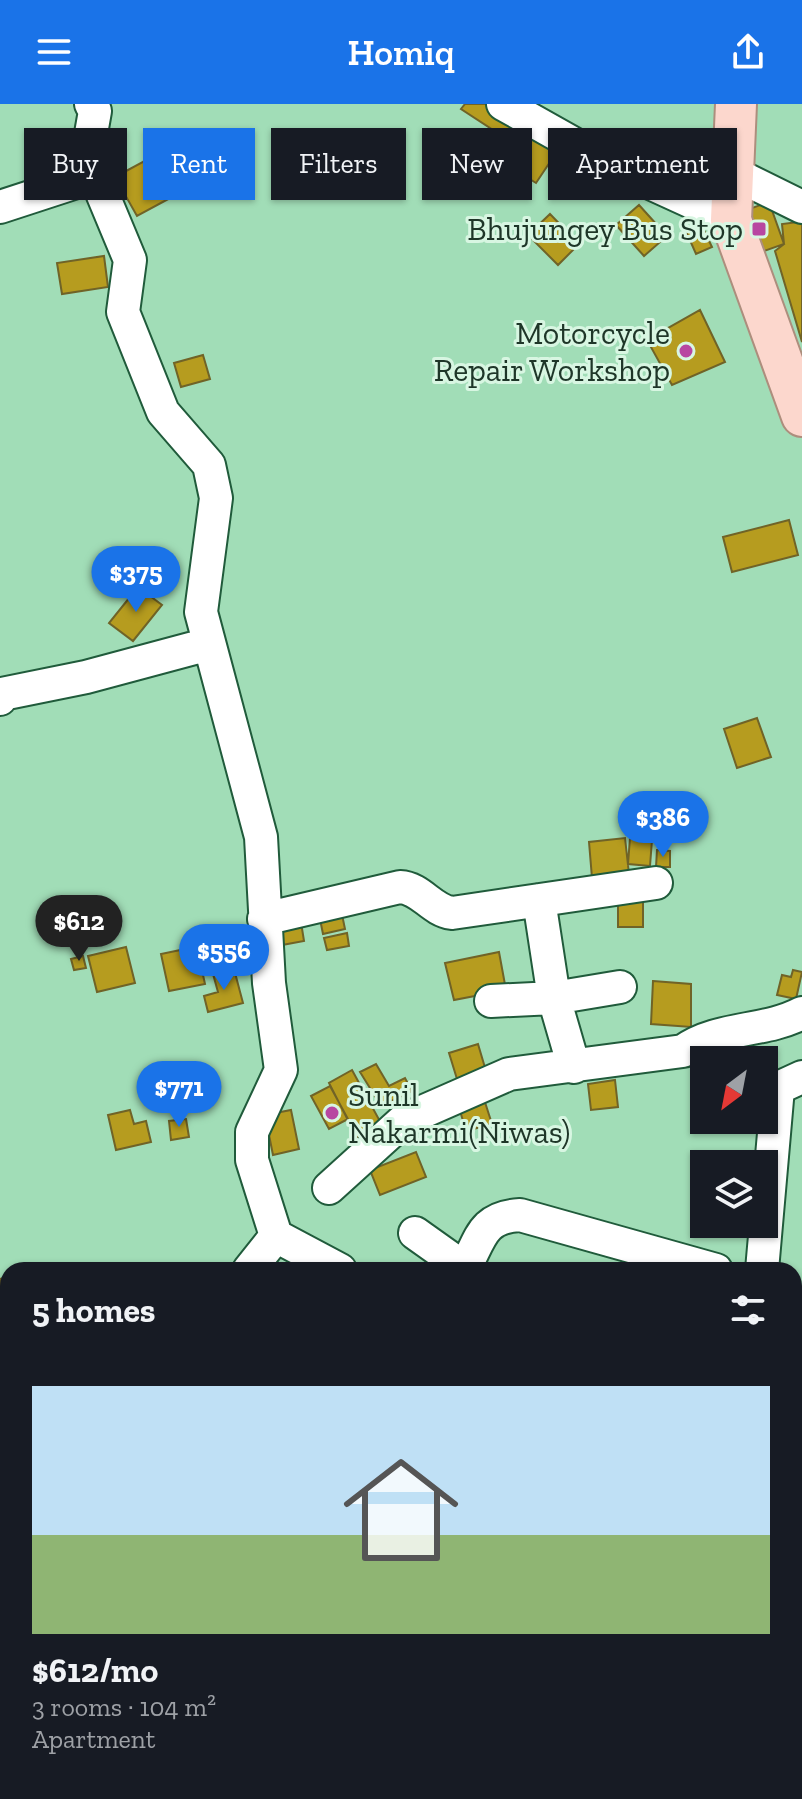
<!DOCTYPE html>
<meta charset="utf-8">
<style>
:root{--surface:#171b24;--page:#242831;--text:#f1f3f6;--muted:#9ea1a6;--accent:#1a73e8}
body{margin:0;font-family:"Zilla Slab",serif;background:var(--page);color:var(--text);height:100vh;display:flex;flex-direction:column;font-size:30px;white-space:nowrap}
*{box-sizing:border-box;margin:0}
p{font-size:26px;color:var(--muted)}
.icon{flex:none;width:44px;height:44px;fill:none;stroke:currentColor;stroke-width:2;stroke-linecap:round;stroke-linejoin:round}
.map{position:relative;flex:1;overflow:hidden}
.side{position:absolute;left:0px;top:1158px;width:802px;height:538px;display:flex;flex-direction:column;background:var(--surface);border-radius:24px 24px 0 0;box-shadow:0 2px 6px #0004}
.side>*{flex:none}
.top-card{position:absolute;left:24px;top:24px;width:754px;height:72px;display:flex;gap:16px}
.needle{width:52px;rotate:212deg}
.buttons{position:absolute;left:690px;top:942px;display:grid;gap:16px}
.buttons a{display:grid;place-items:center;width:88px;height:88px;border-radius:0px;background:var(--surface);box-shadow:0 2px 6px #0004;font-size:40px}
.price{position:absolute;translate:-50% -68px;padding:0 18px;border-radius:28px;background:var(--accent);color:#fff;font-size:26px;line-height:52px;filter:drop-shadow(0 2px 4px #0008)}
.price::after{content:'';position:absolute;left:50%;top:48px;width:24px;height:18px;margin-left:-12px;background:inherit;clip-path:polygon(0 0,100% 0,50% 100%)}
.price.active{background:#222;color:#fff}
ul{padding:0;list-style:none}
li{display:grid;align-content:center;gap:16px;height:424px;padding:0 32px}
li span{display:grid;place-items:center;height:248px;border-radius:0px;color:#555}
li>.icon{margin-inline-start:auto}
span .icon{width:144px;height:144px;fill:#fffc;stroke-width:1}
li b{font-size:34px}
h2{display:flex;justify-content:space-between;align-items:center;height:96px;padding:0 32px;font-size:34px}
.tag{padding:0 28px;border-radius:0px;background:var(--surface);box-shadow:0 2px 6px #0004;font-size:28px;line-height:72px}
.tag.active{background:var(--accent);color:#fff}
header{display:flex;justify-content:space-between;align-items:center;height:104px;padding:0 32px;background:var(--accent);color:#fff;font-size:36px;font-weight:600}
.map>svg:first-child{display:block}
</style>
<header><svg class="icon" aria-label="menu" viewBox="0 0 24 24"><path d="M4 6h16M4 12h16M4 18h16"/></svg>Homiq<svg class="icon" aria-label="share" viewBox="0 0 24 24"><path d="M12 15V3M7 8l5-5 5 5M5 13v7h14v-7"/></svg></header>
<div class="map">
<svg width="802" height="1695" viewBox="0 0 802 1695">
<rect width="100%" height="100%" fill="#a1ddb7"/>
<path fill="#b69c1f" stroke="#706327" stroke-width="2" d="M 465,0 L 487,0 L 517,19 L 507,35 L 461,5 Z
M 518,25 L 556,49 L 536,79 L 498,55 Z
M 62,30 L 68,45 L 62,47 L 69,64 L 48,72 L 36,40 Z
M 150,54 L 172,93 L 137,112 L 115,73 Z
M 769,98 L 784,140 L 753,151 L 738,109 Z
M 639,101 L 667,132 L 644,152 L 616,121 Z
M 550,110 L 579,140 L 558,161 L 528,131 Z
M 700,118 L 712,143 L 696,150 L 685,125 Z
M 798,118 L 802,121 L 802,238 L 775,147 L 784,140 L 782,120 Z
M 104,152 L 108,183 L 62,190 L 57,159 Z
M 700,206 L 725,258 L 672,281 L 647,236 Z
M 203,251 L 210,275 L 181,283 L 174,259 Z
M 789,416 L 798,451 L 732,468 L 723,433 Z
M 138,483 L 162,501 L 133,537 L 109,519 Z
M 757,614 L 771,653 L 737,664 L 724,625 Z
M 625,734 L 629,770 L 592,774 L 589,738 Z
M 630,734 L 652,736 L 650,762 L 628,760 Z
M 657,746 L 670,747 L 670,763 L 656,763 Z
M 618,798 L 643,798 L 643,823 L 618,823 Z
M 340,801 L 345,825 L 323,830 L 318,805 Z
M 300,812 L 304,837 L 282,841 L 278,815 Z
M 347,829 L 349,842 L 327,846 L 324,834 Z
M 126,843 L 135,879 L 97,888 L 88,852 Z
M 190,844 L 192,855 L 199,853 L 205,880 L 169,887 L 161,850 Z
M 499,848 L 506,886 L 454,896 L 445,859 Z
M 83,852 L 86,864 L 74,866 L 71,855 Z
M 234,865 L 243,899 L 208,908 L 204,892 L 218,888 L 213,870 Z
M 793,866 L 802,868 L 796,895 L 777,891 L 782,871 L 791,873 Z
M 653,877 L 691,880 L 691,923 L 651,920 Z
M 478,940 L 486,967 L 457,975 L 449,949 Z
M 376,960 L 389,982 L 405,974 L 412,987 L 381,1002 L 360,968 Z
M 352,966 L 382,1021 L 357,1034 L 329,979 Z
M 615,976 L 618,1003 L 591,1006 L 588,980 Z
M 330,982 L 348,1015 L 329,1025 L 311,992 Z
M 483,992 L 492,1020 L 466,1027 L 458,1000 Z
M 130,1006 L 134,1020 L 146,1017 L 151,1038 L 116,1046 L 108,1011 Z
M 291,1006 L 299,1045 L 273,1051 L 265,1011 Z
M 186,1015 L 189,1033 L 171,1036 L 169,1017 Z
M 416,1048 L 426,1073 L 380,1091 L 370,1066 Z
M 8,1172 L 8,1197 L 0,1201 L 0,1175 Z
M 8,1207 L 8,1239 L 0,1243 L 0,1211 Z
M 794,1408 L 802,1409 L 802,1439 L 794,1438 Z"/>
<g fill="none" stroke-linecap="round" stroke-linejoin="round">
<g stroke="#205b3b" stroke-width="36">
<path id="minor" d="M 91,0 L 95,7 L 89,41 L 95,72 L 130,156 L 123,208 L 163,308 L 209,361 L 216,394 L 201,508 L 261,733 L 269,879 L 281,966 L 252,1028 L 252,1056 L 276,1132 L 249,1166
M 503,0 L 615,63 L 731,116
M 731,68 L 802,103
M 0,103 L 95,72
M 0,595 L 2,590 L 86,573 L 209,540
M 539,796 L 554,894 L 574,963
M 264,815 L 400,783 C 421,784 431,806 452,809 L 656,779
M 491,897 L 554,894 L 620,883
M 329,1084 L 404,1016 L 509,970 L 683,947 C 718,922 764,929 802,909
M 415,1129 L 467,1166
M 276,1132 L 340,1166
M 465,1164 C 481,1134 482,1113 520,1111 L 716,1166
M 762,1166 L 778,984 L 802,973
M 0,1327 L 8,1318
M 794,1392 L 802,1392"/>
</g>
<g stroke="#ad8e7d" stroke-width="44">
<path id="major" d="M 736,0 L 731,116 L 802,312"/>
</g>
<use href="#minor" stroke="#fff" stroke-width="32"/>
<use href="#major" stroke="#fcd7cd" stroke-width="40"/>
</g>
<g fill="#b846a1" stroke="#d8f6e2" stroke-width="3">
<rect x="751" y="117" width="16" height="16" rx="4"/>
<circle cx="686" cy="247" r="8"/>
<circle cx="332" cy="1009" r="8"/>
</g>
<g text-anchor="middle" stroke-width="6" stroke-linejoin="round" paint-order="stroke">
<g font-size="32" fill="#1e3628" stroke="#d8f6e2" text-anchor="end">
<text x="743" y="136">Bhujungey Bus Stop</text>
<text x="670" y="240">Motorcycle<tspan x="670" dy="37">Repair Workshop</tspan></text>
<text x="348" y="1002" text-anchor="start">Sunil<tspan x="348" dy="37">Nakarmi(Niwas)</tspan></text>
</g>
</g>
</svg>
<div class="buttons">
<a><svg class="needle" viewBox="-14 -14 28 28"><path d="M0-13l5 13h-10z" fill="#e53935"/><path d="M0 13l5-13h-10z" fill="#9ea1a6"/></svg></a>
<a><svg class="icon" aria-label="layers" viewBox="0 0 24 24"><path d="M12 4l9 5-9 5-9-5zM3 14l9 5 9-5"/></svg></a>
</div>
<b class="price" style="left:136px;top:510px">$375</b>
<b class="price" style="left:663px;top:755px">$386</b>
<b class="price active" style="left:79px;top:859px">$612</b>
<b class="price" style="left:224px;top:888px">$556</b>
<b class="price" style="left:179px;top:1025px">$771</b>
<div class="top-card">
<a class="tag">Buy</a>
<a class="tag active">Rent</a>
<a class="tag">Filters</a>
<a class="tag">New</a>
<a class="tag">Apartment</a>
</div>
<section class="side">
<h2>5 homes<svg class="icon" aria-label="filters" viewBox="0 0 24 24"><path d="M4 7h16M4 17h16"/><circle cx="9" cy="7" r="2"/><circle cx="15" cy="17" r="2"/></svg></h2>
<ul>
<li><span style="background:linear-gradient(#bfe0f5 60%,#8fb573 0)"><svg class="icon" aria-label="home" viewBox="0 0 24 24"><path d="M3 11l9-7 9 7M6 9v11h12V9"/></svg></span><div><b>$612/mo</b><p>3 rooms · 104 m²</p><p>Apartment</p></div></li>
</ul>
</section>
</div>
